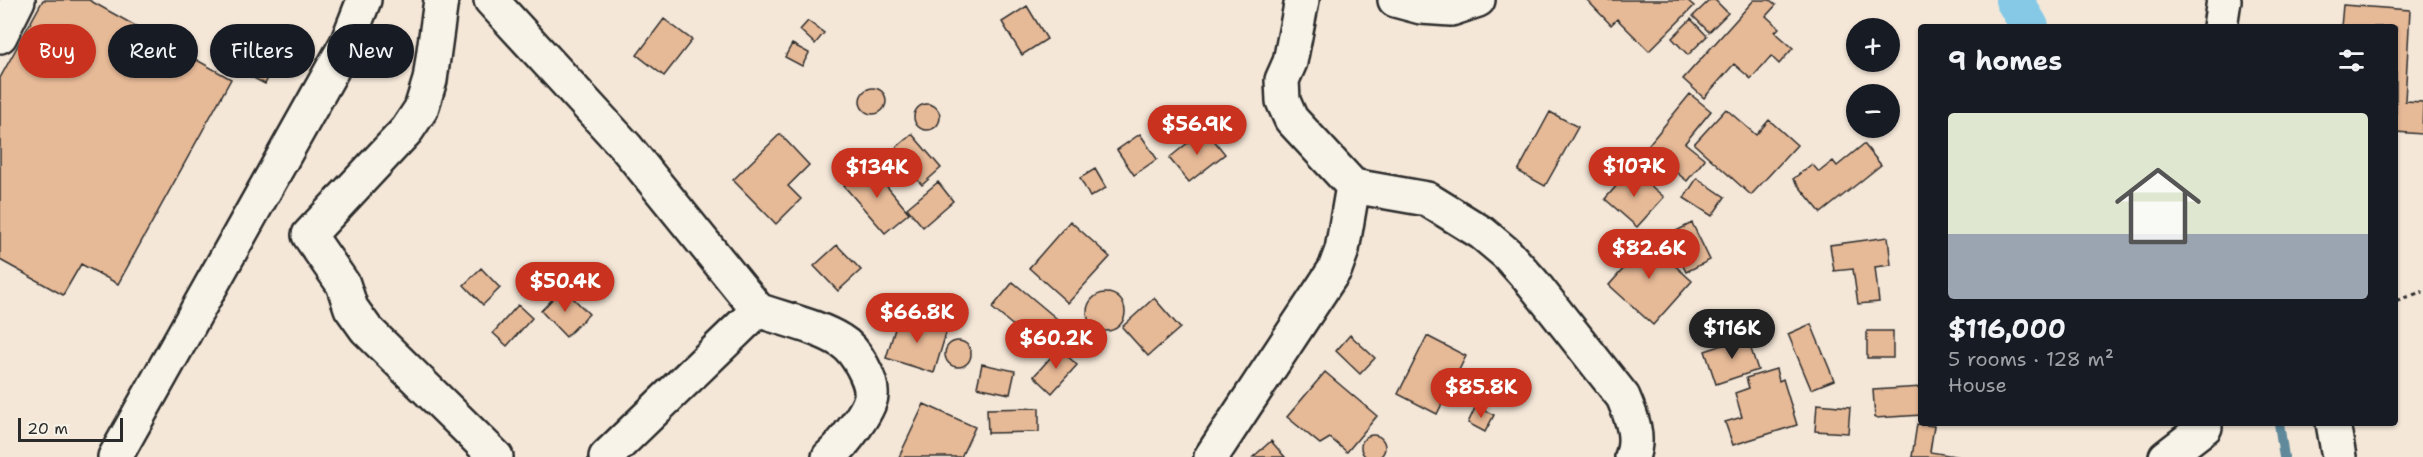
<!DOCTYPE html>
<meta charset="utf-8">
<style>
:root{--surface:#171b24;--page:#20242c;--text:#f1f3f6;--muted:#9ea1a6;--accent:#c8321e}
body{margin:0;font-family:"Shantell Sans",sans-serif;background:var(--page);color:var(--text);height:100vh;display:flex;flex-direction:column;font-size:22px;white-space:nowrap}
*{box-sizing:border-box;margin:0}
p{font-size:20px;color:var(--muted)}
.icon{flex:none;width:33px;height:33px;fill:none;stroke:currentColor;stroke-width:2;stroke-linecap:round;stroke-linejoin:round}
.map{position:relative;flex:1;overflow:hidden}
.drawer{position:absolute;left:1918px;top:24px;width:480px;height:402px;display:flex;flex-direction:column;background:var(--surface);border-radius:6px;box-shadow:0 2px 4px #0004}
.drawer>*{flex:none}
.top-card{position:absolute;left:18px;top:24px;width:570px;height:54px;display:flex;gap:12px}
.fabs{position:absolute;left:1846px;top:18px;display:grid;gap:12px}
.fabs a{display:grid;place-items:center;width:54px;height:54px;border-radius:50%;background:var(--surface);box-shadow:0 2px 4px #0004;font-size:30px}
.scale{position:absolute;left:18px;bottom:15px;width:105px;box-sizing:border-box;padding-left:6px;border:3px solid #2b2b2b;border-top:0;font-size:16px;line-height:21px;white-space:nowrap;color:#2b2b2b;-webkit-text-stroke:4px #f7f3e8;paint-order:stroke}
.price{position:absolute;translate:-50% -51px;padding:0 14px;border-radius:21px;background:var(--accent);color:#fff;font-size:20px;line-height:39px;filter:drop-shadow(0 2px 3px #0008)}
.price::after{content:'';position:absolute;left:50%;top:36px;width:18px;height:14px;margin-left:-9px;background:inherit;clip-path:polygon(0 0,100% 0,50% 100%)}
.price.selected{background:#222;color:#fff}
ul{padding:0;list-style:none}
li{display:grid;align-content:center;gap:12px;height:318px;padding:0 30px}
li span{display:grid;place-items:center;height:186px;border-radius:6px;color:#555}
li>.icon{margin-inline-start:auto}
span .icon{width:108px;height:108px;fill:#fffc;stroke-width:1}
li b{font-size:26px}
h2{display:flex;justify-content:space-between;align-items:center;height:72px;padding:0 30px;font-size:26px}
.pill{padding:0 21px;border-radius:27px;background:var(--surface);box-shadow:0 2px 4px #0004;font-size:21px;line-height:54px}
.pill.selected{background:var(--accent);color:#fff}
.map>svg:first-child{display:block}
</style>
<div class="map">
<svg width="2423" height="457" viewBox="0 0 2423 457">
<rect width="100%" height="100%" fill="#f4e7d8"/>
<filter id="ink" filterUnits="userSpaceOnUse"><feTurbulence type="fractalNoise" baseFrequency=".0167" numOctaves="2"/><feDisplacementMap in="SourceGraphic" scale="12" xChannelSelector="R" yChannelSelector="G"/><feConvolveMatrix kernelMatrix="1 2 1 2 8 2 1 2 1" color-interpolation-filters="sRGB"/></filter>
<g filter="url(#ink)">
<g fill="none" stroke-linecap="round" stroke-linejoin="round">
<path stroke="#618a9b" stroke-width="10" d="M 2279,423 L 2284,457"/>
<path stroke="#85c9e6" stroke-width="38" d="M 2014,0 L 2030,27"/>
</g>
<path fill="#e6b997" stroke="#2b2b2b" stroke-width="1.5" d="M 43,0 L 89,0 L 231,79 L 118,284 L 81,264 L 63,295 L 0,260 L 0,78 Z
M 1587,0 L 1687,0 L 1694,6 L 1649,51 L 1617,19 L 1611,25 Z
M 1710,0 L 1715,0 L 1728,13 L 1709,32 L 1693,16 Z
M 1754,0 L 1770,0 L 1776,5 L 1766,16 L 1779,28 L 1775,32 L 1793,48 L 1779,64 L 1771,56 L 1751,79 L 1734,64 L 1704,98 L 1683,79 Z
M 2343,5 L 2410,10 L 2405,101 L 2423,102 L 2422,134 L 2396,132 L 2396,27 L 2341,27 Z
M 1027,6 L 1047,39 L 1022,55 L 1002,22 Z
M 664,19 L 692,40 L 664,76 L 637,55 Z
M 1691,19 L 1707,36 L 1688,55 L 1672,38 Z
M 808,21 L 824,33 L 815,44 L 800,30 Z
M 792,44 L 809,53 L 802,66 L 785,57 Z
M 253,46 L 278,59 L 265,84 L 240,71 Z
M860 101a13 13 0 1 1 26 0a13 13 0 1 1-26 0Z
M 1690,94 L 1711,111 L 1685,143 L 1705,159 L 1687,181 L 1646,148 Z
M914 117a13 13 0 1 1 26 0a13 13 0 1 1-26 0Z
M 1726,109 L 1756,135 L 1769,120 L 1797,145 L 1751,195 L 1694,144 Z
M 1550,112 L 1578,127 L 1545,186 L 1518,171 Z
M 1205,129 L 1225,154 L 1189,182 L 1169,158 Z
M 780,134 L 809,165 L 788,186 L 801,199 L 776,224 L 733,180 Z
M 912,134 L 941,168 L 922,185 L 892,151 Z
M 1140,134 L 1157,159 L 1134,175 L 1117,150 Z
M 1864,144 L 1881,165 L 1821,213 L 1793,179 L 1812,164 L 1819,172 L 1833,161 L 1837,166 Z
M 869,165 L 909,213 L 885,233 L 844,186 Z
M 1095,169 L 1106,188 L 1090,197 L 1080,178 Z
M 1631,169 L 1664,197 L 1637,227 L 1605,199 Z
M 1697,178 L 1725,197 L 1712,216 L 1684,198 Z
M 938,182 L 953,201 L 923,227 L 907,208 Z
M 1070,221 L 1110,257 L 1068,303 L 1029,268 Z
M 1692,223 L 1710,260 L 1686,272 L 1668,235 Z
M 1641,235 L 1692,281 L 1653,325 L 1609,285 L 1625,267 L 1618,261 Z
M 1888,237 L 1891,265 L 1875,267 L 1879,302 L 1858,304 L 1853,269 L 1834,271 L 1830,245 Z
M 837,245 L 861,270 L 838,291 L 814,266 Z
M 481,268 L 500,288 L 483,305 L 464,285 Z
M 1013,282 L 1062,323 L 1041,349 L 992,308 Z
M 563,288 L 589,314 L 566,337 L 541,311 Z
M1087 312a19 19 0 1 1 38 0a19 19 0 1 1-38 0Z
M 1154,298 L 1180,328 L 1148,356 L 1122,327 Z
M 518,305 L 532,318 L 507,346 L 493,333 Z
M 899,316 L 947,330 L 934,373 L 886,358 Z
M 1811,324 L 1834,380 L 1811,389 L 1788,334 Z
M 1867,331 L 1893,331 L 1893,358 L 1867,358 Z
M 1350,335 L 1375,358 L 1360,374 L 1336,351 Z
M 1427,336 L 1466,356 L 1437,414 L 1398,394 Z
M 1747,337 L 1758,370 L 1716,384 L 1705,351 Z
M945 354a13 13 0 1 1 26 0a13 13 0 1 1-26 0Z
M 1059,348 L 1077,365 L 1052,393 L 1034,376 Z
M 982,364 L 1015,371 L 1010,394 L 977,387 Z
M 1776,369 L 1779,381 L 1783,379 L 1797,425 L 1733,445 L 1725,422 L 1742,417 L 1735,393 L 1749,388 L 1746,378 Z
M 1325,372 L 1377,416 L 1347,452 L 1330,438 L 1320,444 L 1287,417 Z
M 1922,387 L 1922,415 L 1875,418 L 1873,390 Z
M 924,404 L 975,427 L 961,457 L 899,457 Z
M 1817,404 L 1850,407 L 1848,433 L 1815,431 Z
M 1476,406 L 1494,415 L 1485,432 L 1468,423 Z
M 1039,408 L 1039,432 L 988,433 L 987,409 Z
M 1917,424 L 1934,426 L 1930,452 L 1961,457 L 1912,457 Z
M1361 447a12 12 0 1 1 24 0a12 12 0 1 1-24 0Z
M 1271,441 L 1285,457 L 1253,457 Z"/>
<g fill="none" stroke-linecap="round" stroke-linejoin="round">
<g stroke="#2b2b2b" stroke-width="38">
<path id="minor" d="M 441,0 L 430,80 L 421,109 L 407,130 L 309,235 L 343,284 L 351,308 L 366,329 L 496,457
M 491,0 L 626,147 L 758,310
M 1395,0 L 1421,7 L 1451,9 L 1478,0
M 2220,27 L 2224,0
M 0,36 L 18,0
M 1353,186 L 1427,199 L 1482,233 L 1507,254 L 1533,283 L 1623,397 C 1631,416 1640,436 1632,457
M 2333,423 L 2339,457
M 115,457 L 347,43 L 364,0
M 606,457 L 758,310 C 785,320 817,326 841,341 C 855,349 873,380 871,396 C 869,412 841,447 829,457
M 1211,457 L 1335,269 L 1342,250 L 1353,186 L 1291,119 L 1283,101 L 1282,80 L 1290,62 L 1302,0
M 2166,457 L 2205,427"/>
</g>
<path stroke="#2b2b2b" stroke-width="4" stroke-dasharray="4.5 4.5" stroke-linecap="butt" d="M 2396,301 L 2423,292"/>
<use href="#minor" stroke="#f7f3e8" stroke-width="33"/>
</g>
</g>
</svg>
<div class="fabs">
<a>+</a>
<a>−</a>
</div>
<div class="scale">20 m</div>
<b class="price" style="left:1197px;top:156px">$56.9K</b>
<b class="price" style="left:1634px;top:198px">$107K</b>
<b class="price" style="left:877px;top:199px">$134K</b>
<b class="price" style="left:1649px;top:280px">$82.6K</b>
<b class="price" style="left:565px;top:313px">$50.4K</b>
<b class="price" style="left:917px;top:344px">$66.8K</b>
<b class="price selected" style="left:1732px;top:360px">$116K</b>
<b class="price" style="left:1056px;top:370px">$60.2K</b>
<b class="price" style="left:1481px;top:419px">$85.8K</b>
<div class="top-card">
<a class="pill selected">Buy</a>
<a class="pill">Rent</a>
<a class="pill">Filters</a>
<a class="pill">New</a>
</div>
<section class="drawer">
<h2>9 homes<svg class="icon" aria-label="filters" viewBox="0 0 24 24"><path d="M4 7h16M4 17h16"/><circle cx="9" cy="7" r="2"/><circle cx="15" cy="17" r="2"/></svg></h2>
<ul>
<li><span style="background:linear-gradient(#dfe7d0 65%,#9aa5b1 0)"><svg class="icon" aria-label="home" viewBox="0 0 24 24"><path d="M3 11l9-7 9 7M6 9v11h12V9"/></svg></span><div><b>$116,000</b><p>5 rooms · 128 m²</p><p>House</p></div></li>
</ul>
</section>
</div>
